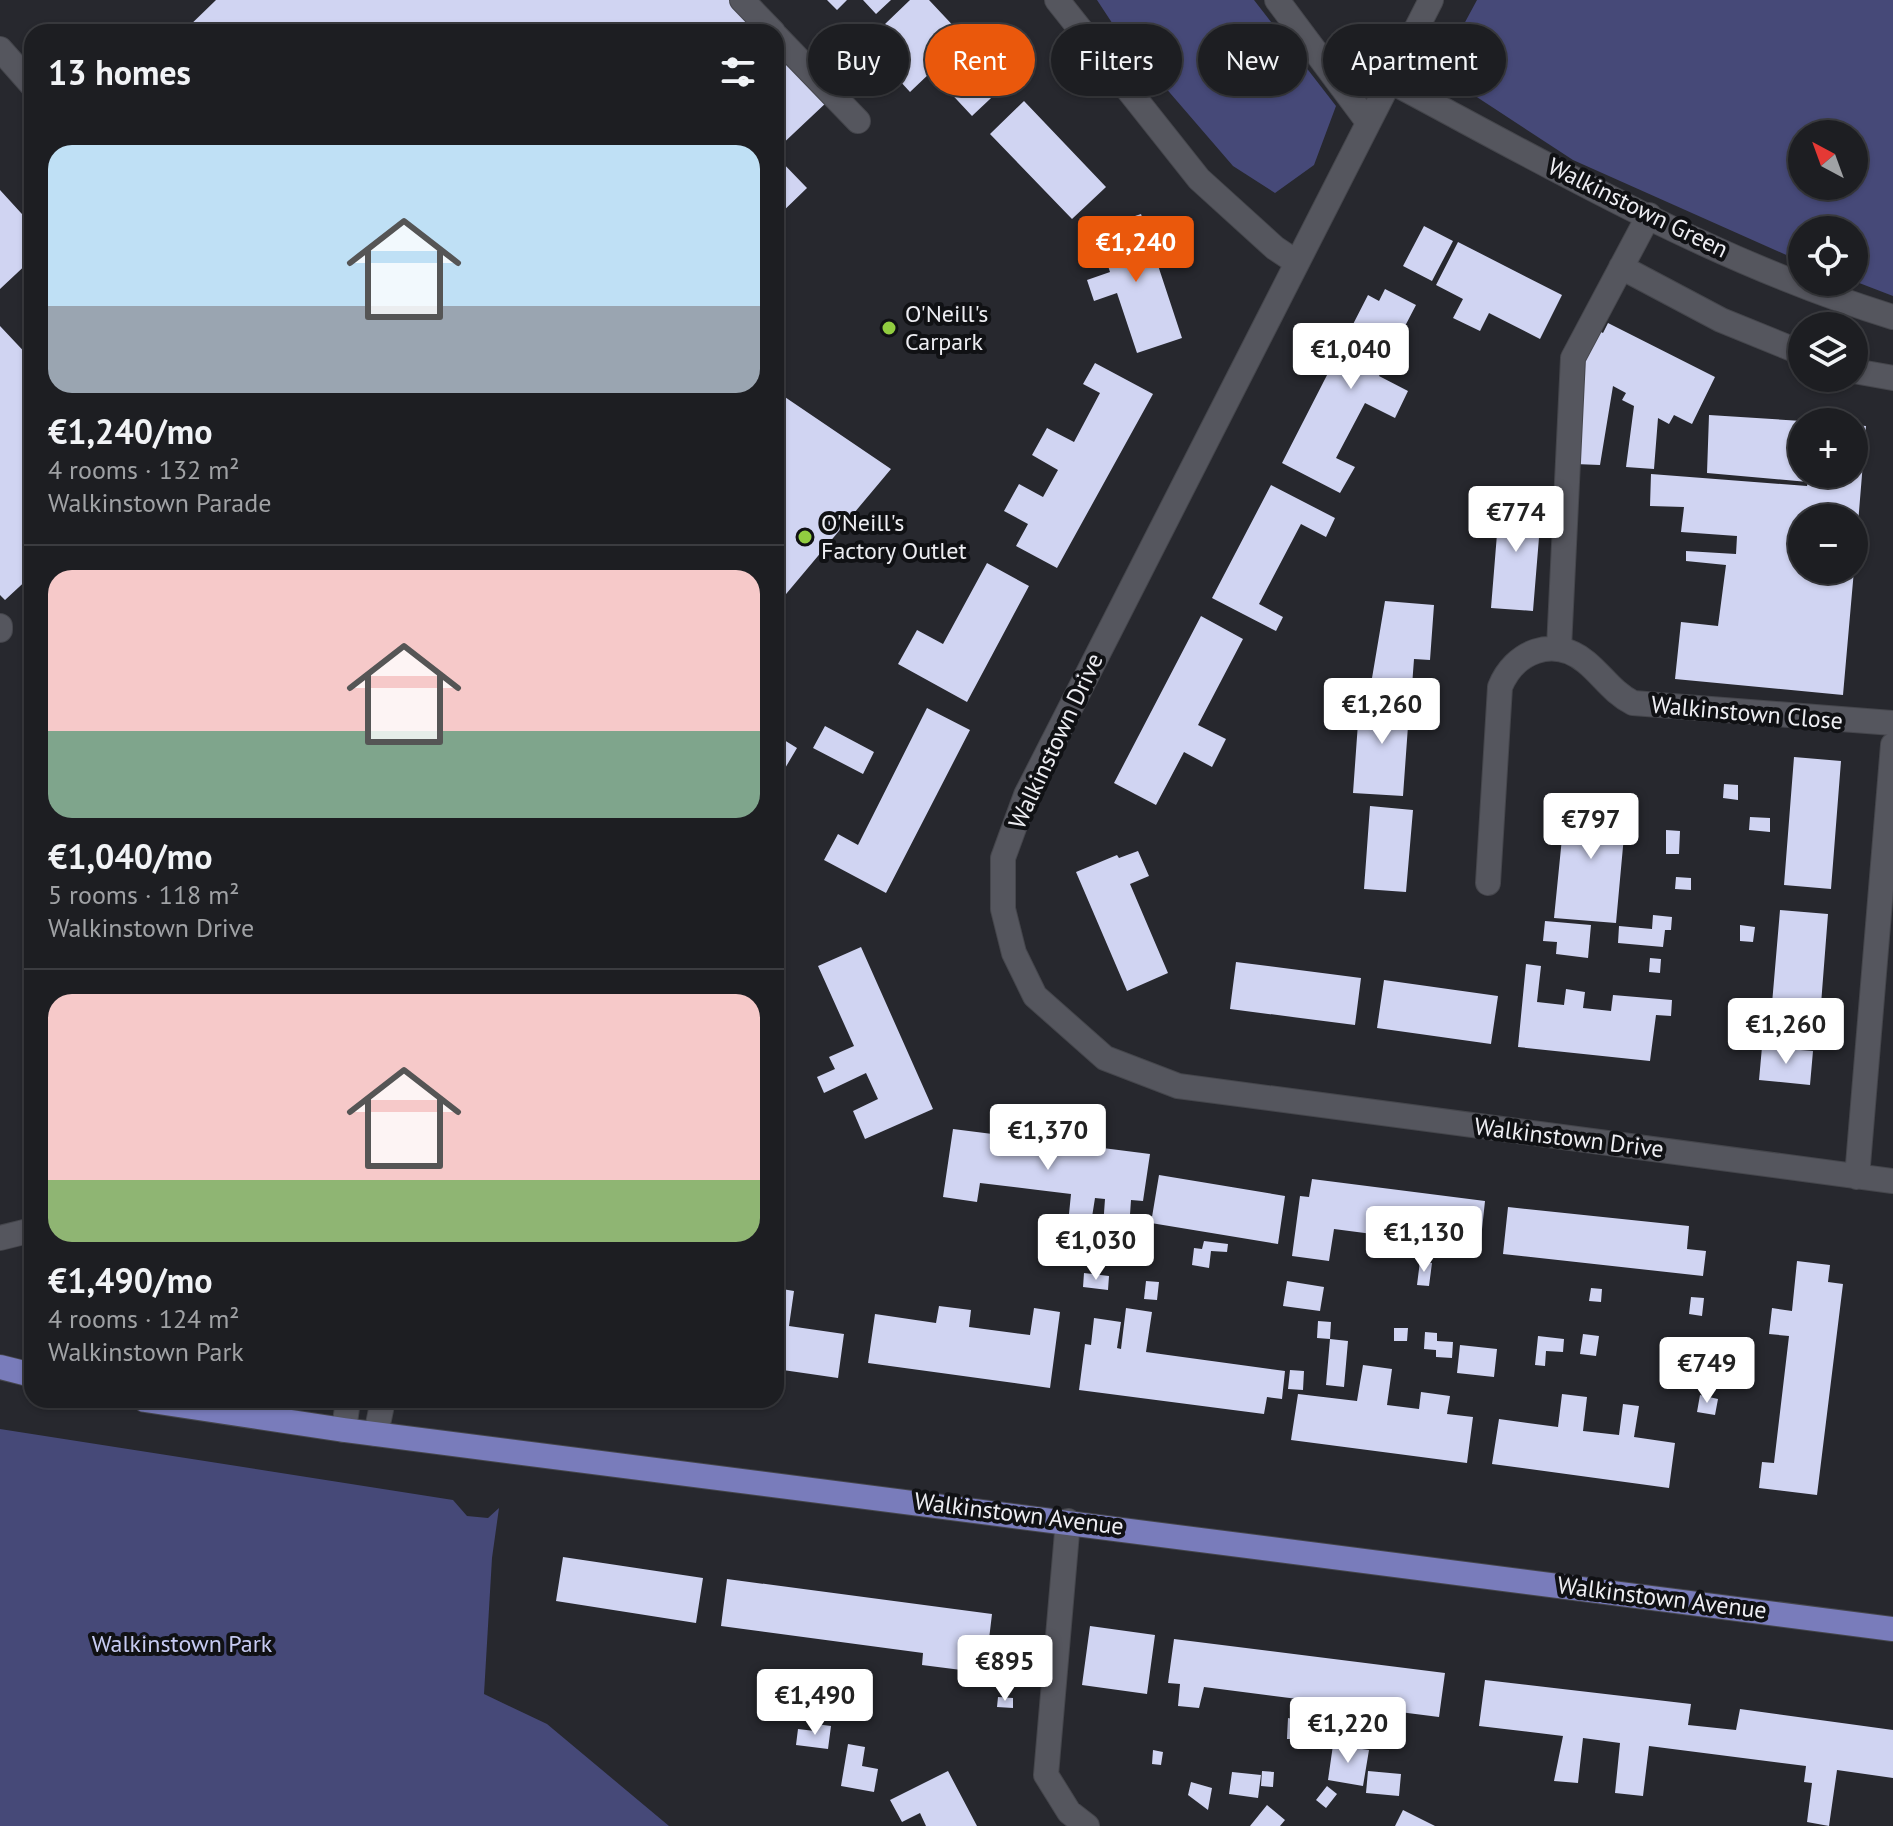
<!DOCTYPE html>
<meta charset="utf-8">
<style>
:root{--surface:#1d1e22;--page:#25272a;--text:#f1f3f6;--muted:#a0a2a5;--line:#3b3c40;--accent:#ea580c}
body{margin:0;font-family:"PT Sans",sans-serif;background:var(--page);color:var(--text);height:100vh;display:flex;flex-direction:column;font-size:30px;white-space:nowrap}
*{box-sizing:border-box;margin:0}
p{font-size:26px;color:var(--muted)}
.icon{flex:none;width:44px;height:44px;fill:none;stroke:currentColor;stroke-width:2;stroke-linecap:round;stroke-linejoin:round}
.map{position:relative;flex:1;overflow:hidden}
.details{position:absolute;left:24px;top:24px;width:760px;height:1384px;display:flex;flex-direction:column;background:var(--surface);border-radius:24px;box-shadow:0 2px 6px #0004,0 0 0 2px var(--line)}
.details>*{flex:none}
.hud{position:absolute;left:808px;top:24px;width:760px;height:72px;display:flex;gap:16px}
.needle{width:52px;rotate:319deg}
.fabs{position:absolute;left:1788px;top:120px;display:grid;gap:16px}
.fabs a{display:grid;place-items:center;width:80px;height:80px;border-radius:50%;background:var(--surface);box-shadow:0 2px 6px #0004,0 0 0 2px var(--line);font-size:40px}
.price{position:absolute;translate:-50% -68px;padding:0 18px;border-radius:8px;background:#fff;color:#222;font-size:26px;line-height:52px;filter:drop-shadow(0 2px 4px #0008)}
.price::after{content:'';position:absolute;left:50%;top:48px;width:24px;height:18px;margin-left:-12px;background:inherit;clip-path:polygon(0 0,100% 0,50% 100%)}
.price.active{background:var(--accent);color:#fff}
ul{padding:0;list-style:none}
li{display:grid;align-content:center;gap:16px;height:424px;padding:0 24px}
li+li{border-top:2px solid var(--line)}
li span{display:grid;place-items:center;height:248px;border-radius:24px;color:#555}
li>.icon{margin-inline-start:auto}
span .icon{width:144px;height:144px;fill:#fffc;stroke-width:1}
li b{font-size:34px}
h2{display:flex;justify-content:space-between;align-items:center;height:96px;padding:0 24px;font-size:34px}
.chip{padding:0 28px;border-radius:36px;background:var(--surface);box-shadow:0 2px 6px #0004,0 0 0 2px var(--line);font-size:28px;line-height:72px}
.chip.active{background:var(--accent);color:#fff}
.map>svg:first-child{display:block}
</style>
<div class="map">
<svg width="1893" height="1826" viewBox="0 0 1893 1826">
<rect width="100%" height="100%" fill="#27282e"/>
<path fill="#464978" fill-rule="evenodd" d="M 1097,0 L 1254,0 L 1336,106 L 1314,165 L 1275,193 L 1233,166 L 1120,35 Z
M 1477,0 L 1893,0 L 1893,296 L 1854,281 L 1854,230 L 1802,230 L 1802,262 L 1573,160 L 1460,86 L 1457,37 ZM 1802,134 L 1854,134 L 1854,186 L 1802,186 Z
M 0,1429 L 453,1500 L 467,1516 L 488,1518 L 499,1508 L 492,1558 L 484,1694 L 547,1724 L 669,1826 L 0,1826 Z"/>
<path fill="#d0d4f2" d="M 216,0 L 731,0 L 762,32 L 183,32 Z
M 827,0 L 847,0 L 837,10 Z
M 863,0 L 891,0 L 876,14 Z
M 910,0 L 929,0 L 1007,83 L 972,116 L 931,72 L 910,92 L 888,68 L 909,49 L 885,24 Z
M 776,47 L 828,101 L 776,150 Z
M 1024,101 L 1106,187 L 1072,219 L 990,134 Z
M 776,156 L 807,188 L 776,218 Z
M 0,190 L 32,225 L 32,259 L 0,289 Z
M 1141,214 L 1182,338 L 1137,353 L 1117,293 L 1094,301 L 1087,280 L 1110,272 L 1096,229 Z
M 1424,226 L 1453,241 L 1432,281 L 1403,266 Z
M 1458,242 L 1562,295 L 1540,339 L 1489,313 L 1480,331 L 1453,318 L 1463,299 L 1436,285 Z
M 1385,289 L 1416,305 L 1379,376 L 1408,391 L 1395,418 L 1365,403 L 1336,458 L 1355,467 L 1340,493 L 1282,463 L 1368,295 L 1379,301 Z
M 1608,323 L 1715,377 L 1692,424 L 1674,415 L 1669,424 L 1658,418 L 1654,469 L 1626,467 L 1634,406 L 1622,400 L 1626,393 L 1613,386 L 1600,465 L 1575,464 L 1582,359 L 1597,330 L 1603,333 Z
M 0,326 L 32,360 L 32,575 L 5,600 L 0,595 Z
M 1095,363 L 1153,394 L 1057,568 L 1016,546 L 1028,524 L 1004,511 L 1019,484 L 1043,497 L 1058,470 L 1032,455 L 1047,428 L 1074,442 L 1100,393 L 1083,384 Z
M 776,391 L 891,469 L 776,606 Z
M 1709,415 L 1802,421 L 1802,474 L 1854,474 L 1854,425 L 1866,426 L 1856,548 L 1854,518 L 1802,518 L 1802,570 L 1854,570 L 1843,695 L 1675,679 L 1681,622 L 1718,626 L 1726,565 L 1686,561 L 1686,551 L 1736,554 L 1737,536 L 1681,532 L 1684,507 L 1650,506 L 1651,474 L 1807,486 L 1808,482 L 1707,473 Z
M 1271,485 L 1335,518 L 1326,537 L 1301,524 L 1259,604 L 1283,617 L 1276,631 L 1212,598 Z
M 1500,497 L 1542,501 L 1533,611 L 1491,608 Z
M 987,563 L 1029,586 L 967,702 L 898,664 L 917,630 L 943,644 Z
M 1385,601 L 1434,605 L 1430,660 L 1414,659 L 1412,686 L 1371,684 Z
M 1201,616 L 1243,639 L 1198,725 L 1226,739 L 1212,767 L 1184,752 L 1156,805 L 1114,783 Z
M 1360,695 L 1410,698 L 1403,796 L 1353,793 Z
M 927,708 L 970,730 L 886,893 L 824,860 L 838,834 L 858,845 Z
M 825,726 L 874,752 L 863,774 L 813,748 Z
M 776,735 L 797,748 L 784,770 L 776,766 Z
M 1794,757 L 1841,761 L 1831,889 L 1784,885 Z
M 1724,784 L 1738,785 L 1738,800 L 1723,798 Z
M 1566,798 L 1627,803 L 1616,923 L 1554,918 Z
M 1370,806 L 1413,810 L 1406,892 L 1364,889 Z
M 1750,817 L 1770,818 L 1770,832 L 1749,830 Z
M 1666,830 L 1680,831 L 1679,854 L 1666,854 Z
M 1138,851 L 1149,876 L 1130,884 L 1168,973 L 1127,991 L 1076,872 L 1117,855 L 1119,858 Z
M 1676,877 L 1691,878 L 1691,890 L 1675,889 Z
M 1780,910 L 1828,914 L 1818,1043 L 1769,1039 Z
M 1653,915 L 1672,917 L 1671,930 L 1665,930 L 1663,947 L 1618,943 L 1619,926 L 1652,929 Z
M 1545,921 L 1591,925 L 1588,958 L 1556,954 L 1557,942 L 1543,941 Z
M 1740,925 L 1755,927 L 1753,942 L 1740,941 Z
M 861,947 L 933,1109 L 865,1139 L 853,1111 L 878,1099 L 866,1073 L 824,1093 L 817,1077 L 835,1069 L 829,1057 L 854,1046 L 818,966 Z
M 1650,958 L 1661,959 L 1660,973 L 1649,972 Z
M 1236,962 L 1361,978 L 1355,1025 L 1230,1009 Z
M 1526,964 L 1541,966 L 1537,1002 L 1564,1005 L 1566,989 L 1585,992 L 1583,1008 L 1611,1011 L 1613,995 L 1672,1000 L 1671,1016 L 1656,1015 L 1650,1061 L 1518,1047 Z
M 1384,980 L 1498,996 L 1491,1044 L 1377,1028 Z
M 1762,1047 L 1813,1051 L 1810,1085 L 1759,1080 Z
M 953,1129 L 1150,1154 L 1143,1201 L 1131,1200 L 1129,1229 L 1103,1227 L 1105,1199 L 1095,1198 L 1092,1217 L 1069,1214 L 1071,1194 L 1038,1190 L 980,1183 L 977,1202 L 943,1197 Z
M 1159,1175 L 1285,1196 L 1278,1244 L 1151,1223 Z
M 1312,1179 L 1485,1201 L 1480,1248 L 1334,1229 L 1329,1261 L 1292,1256 L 1300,1196 L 1309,1197 Z
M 1508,1207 L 1689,1226 L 1687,1249 L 1706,1251 L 1703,1276 L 1503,1254 Z
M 1204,1241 L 1228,1244 L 1227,1252 L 1211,1251 L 1209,1268 L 1192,1265 L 1194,1248 L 1202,1249 Z
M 1420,1261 L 1432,1263 L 1429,1286 L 1417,1285 Z
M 1797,1261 L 1830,1265 L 1828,1282 L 1843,1284 L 1817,1495 L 1759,1488 L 1762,1462 L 1774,1463 L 1789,1336 L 1769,1334 L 1772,1308 L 1792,1311 Z
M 1084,1273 L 1109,1276 L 1108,1290 L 1083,1287 Z
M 1146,1281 L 1159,1282 L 1157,1300 L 1144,1299 Z
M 1287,1281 L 1324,1287 L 1320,1311 L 1283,1306 Z
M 776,1288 L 794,1291 L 789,1326 L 844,1334 L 838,1378 L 776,1369 Z
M 1591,1288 L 1602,1289 L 1601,1302 L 1589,1301 Z
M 1691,1297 L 1704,1298 L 1702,1316 L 1689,1314 Z
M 939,1306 L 971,1310 L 969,1327 L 1030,1335 L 1034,1308 L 1060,1312 L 1050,1388 L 868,1363 L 875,1314 L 936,1323 Z
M 1126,1308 L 1152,1312 L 1146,1352 L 1285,1371 L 1282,1399 L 1267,1397 L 1264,1414 L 1079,1390 L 1085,1344 L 1091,1345 L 1094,1318 L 1121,1322 L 1117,1348 L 1121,1349 Z
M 1318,1321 L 1331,1322 L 1330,1339 L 1317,1338 Z
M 1394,1328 L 1408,1328 L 1407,1341 L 1394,1341 Z
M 1425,1332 L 1437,1333 L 1437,1341 L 1453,1342 L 1452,1358 L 1436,1357 L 1436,1350 L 1424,1349 Z
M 1583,1334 L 1599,1336 L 1596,1356 L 1580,1354 Z
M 1538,1336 L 1564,1339 L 1563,1352 L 1546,1351 L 1545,1366 L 1535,1365 Z
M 1330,1339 L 1348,1341 L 1344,1387 L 1326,1385 Z
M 1460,1345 L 1497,1349 L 1494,1377 L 1457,1373 Z
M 1363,1365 L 1392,1369 L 1387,1405 L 1419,1409 L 1421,1392 L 1450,1396 L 1447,1414 L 1473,1417 L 1467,1463 L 1291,1440 L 1298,1394 L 1357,1401 Z
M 1290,1370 L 1304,1371 L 1303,1390 L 1288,1389 Z
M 1562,1394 L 1587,1397 L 1583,1431 L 1619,1435 L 1623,1404 L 1639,1406 L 1634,1437 L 1675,1443 L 1669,1488 L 1492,1464 L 1499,1419 L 1558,1427 Z
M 1700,1395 L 1718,1399 L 1715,1415 L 1697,1412 Z
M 563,1557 L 703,1578 L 696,1623 L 556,1601 Z
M 727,1579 L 992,1614 L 985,1673 L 922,1665 L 923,1653 L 721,1626 Z
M 1090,1626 L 1155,1635 L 1147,1694 L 1082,1685 Z
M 1174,1639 L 1445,1673 L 1439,1717 L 1204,1687 L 1199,1708 L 1178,1706 L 1180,1684 L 1168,1683 Z
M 1485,1680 L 1691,1704 L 1688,1725 L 1736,1730 L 1740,1709 L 1893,1730 L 1893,1778 L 1837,1770 L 1829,1826 L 1807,1822 L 1812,1783 L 1804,1782 L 1806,1766 L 1649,1746 L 1643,1796 L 1615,1793 L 1620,1743 L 1583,1738 L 1578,1783 L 1554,1781 L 1563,1736 L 1479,1726 Z
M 998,1697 L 1013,1698 L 1013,1708 L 997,1707 Z
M 1304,1711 L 1318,1712 L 1317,1722 L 1303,1721 L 1301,1739 L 1287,1739 L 1288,1718 L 1303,1721 Z
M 816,1724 L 831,1726 L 828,1749 L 796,1745 L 798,1729 L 815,1731 Z
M 848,1744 L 865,1747 L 862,1766 L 878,1769 L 874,1792 L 841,1786 Z
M 1333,1745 L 1369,1750 L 1363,1786 L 1328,1780 Z
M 1153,1750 L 1163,1752 L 1161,1765 L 1152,1764 Z
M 948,1771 L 977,1826 L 926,1826 L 920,1813 L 902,1822 L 890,1800 Z
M 1262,1771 L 1274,1772 L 1273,1787 L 1261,1786 Z
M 1368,1771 L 1401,1774 L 1399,1796 L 1366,1793 Z
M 1232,1772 L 1261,1775 L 1258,1798 L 1229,1794 Z
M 1191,1782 L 1212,1788 L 1208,1810 L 1188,1795 Z
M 1327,1786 L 1337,1794 L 1326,1808 L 1316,1800 Z
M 1267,1805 L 1285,1820 L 1280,1826 L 1250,1826 Z
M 1403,1810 L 1435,1826 L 1395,1826 Z"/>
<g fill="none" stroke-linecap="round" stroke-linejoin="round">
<g stroke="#45464c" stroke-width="26">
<path id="minor" d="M 742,0 L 773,32
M 1057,0 L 1199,179 L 1275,248 L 1296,262
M 1277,0 L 1368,122
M 1431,0 L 1026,795 L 1003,858 L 1003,909 L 1014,953 L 1035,996 L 1105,1058 L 1178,1086 L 1893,1181
M 776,36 L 858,121
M 0,49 L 32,85
M 1390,81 C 1552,167 1716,263 1893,317
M 1621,267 L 1721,320 L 1802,353
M 1854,371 L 1893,378
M 0,626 L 0,630
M 1559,648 L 1573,358 L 1649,215
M 1488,883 L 1500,687 C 1514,652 1553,635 1586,662 C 1603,676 1612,692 1633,703 L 1893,723
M 1857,1177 L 1893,745
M 0,1238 L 32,1230
M 344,1430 L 348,1400
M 376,1434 L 383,1400
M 1068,1521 L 1046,1775 L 1069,1812 L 1087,1826"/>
</g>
<g stroke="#45464c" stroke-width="26">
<path id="major" d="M 0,1367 L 32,1375
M 145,1400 L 344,1430 L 1893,1629"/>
</g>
<use href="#minor" stroke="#55565e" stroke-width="24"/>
<use href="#major" stroke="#797cbb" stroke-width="24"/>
</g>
<g fill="#91cd40" stroke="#101114" stroke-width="3">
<circle cx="889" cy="328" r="8"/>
<circle cx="805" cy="537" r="8"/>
</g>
<g text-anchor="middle" stroke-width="8" stroke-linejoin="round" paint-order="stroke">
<g font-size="24" fill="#eeeef3" stroke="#101114">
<text transform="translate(1638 208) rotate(26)" y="8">Walkinstown Green</text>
<text transform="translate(1747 713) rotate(5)" y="8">Walkinstown Close</text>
<text transform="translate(1056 741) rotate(-65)" y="8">Walkinstown Drive</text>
<text transform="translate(1569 1138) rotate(7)" y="8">Walkinstown Drive</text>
<text transform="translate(1019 1514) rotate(7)" y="8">Walkinstown Avenue</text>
<text transform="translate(1662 1598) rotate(7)" y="8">Walkinstown Avenue</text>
</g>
<g font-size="24" fill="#eeeef3" stroke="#101114" text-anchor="start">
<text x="905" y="322">O'Neill's<tspan x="905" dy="28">Carpark</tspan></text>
<text x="821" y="531">O'Neill's<tspan x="821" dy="28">Factory Outlet</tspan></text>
</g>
<g font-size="24" fill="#c7cbf2" stroke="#101114">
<text x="182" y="1652">Walkinstown Park</text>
</g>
</g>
</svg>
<div class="fabs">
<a><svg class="needle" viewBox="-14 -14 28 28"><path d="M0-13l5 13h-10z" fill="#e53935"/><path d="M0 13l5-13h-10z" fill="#a0a2a5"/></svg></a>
<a><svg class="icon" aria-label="locate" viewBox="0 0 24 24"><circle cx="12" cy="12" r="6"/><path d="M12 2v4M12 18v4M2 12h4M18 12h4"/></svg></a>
<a><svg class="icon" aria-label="layers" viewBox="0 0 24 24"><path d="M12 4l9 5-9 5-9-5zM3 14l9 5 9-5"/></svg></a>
<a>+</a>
<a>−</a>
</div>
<b class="price active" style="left:1136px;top:284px">€1,240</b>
<b class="price" style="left:1351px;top:391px">€1,040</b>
<b class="price" style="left:1516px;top:554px">€774</b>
<b class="price" style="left:1382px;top:746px">€1,260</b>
<b class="price" style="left:1591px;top:861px">€797</b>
<b class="price" style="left:1786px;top:1066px">€1,260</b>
<b class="price" style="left:1048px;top:1172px">€1,370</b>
<b class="price" style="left:1424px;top:1274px">€1,130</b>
<b class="price" style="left:1096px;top:1282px">€1,030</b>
<b class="price" style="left:1707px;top:1405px">€749</b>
<b class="price" style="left:1005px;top:1703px">€895</b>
<b class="price" style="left:815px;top:1737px">€1,490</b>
<b class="price" style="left:1348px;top:1765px">€1,220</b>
<div class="hud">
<a class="chip">Buy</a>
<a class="chip active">Rent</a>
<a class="chip">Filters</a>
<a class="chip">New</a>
<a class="chip">Apartment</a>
</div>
<section class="details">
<h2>13 homes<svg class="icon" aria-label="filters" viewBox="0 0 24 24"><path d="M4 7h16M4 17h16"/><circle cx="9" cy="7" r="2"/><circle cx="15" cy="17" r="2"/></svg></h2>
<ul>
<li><span style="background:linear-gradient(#bfe0f5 65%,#9aa5b1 0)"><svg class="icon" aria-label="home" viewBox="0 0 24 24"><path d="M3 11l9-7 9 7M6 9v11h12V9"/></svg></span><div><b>€1,240/mo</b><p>4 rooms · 132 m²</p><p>Walkinstown Parade</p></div></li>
<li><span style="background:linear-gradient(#f6c9c9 65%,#7fa58c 0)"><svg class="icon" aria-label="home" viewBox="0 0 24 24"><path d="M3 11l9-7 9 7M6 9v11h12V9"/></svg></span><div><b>€1,040/mo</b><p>5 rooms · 118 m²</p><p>Walkinstown Drive</p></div></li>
<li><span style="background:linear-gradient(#f6c9c9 75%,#8fb573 0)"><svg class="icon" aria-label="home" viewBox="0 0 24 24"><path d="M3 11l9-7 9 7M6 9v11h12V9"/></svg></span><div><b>€1,490/mo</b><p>4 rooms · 124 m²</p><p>Walkinstown Park</p></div></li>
</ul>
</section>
</div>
